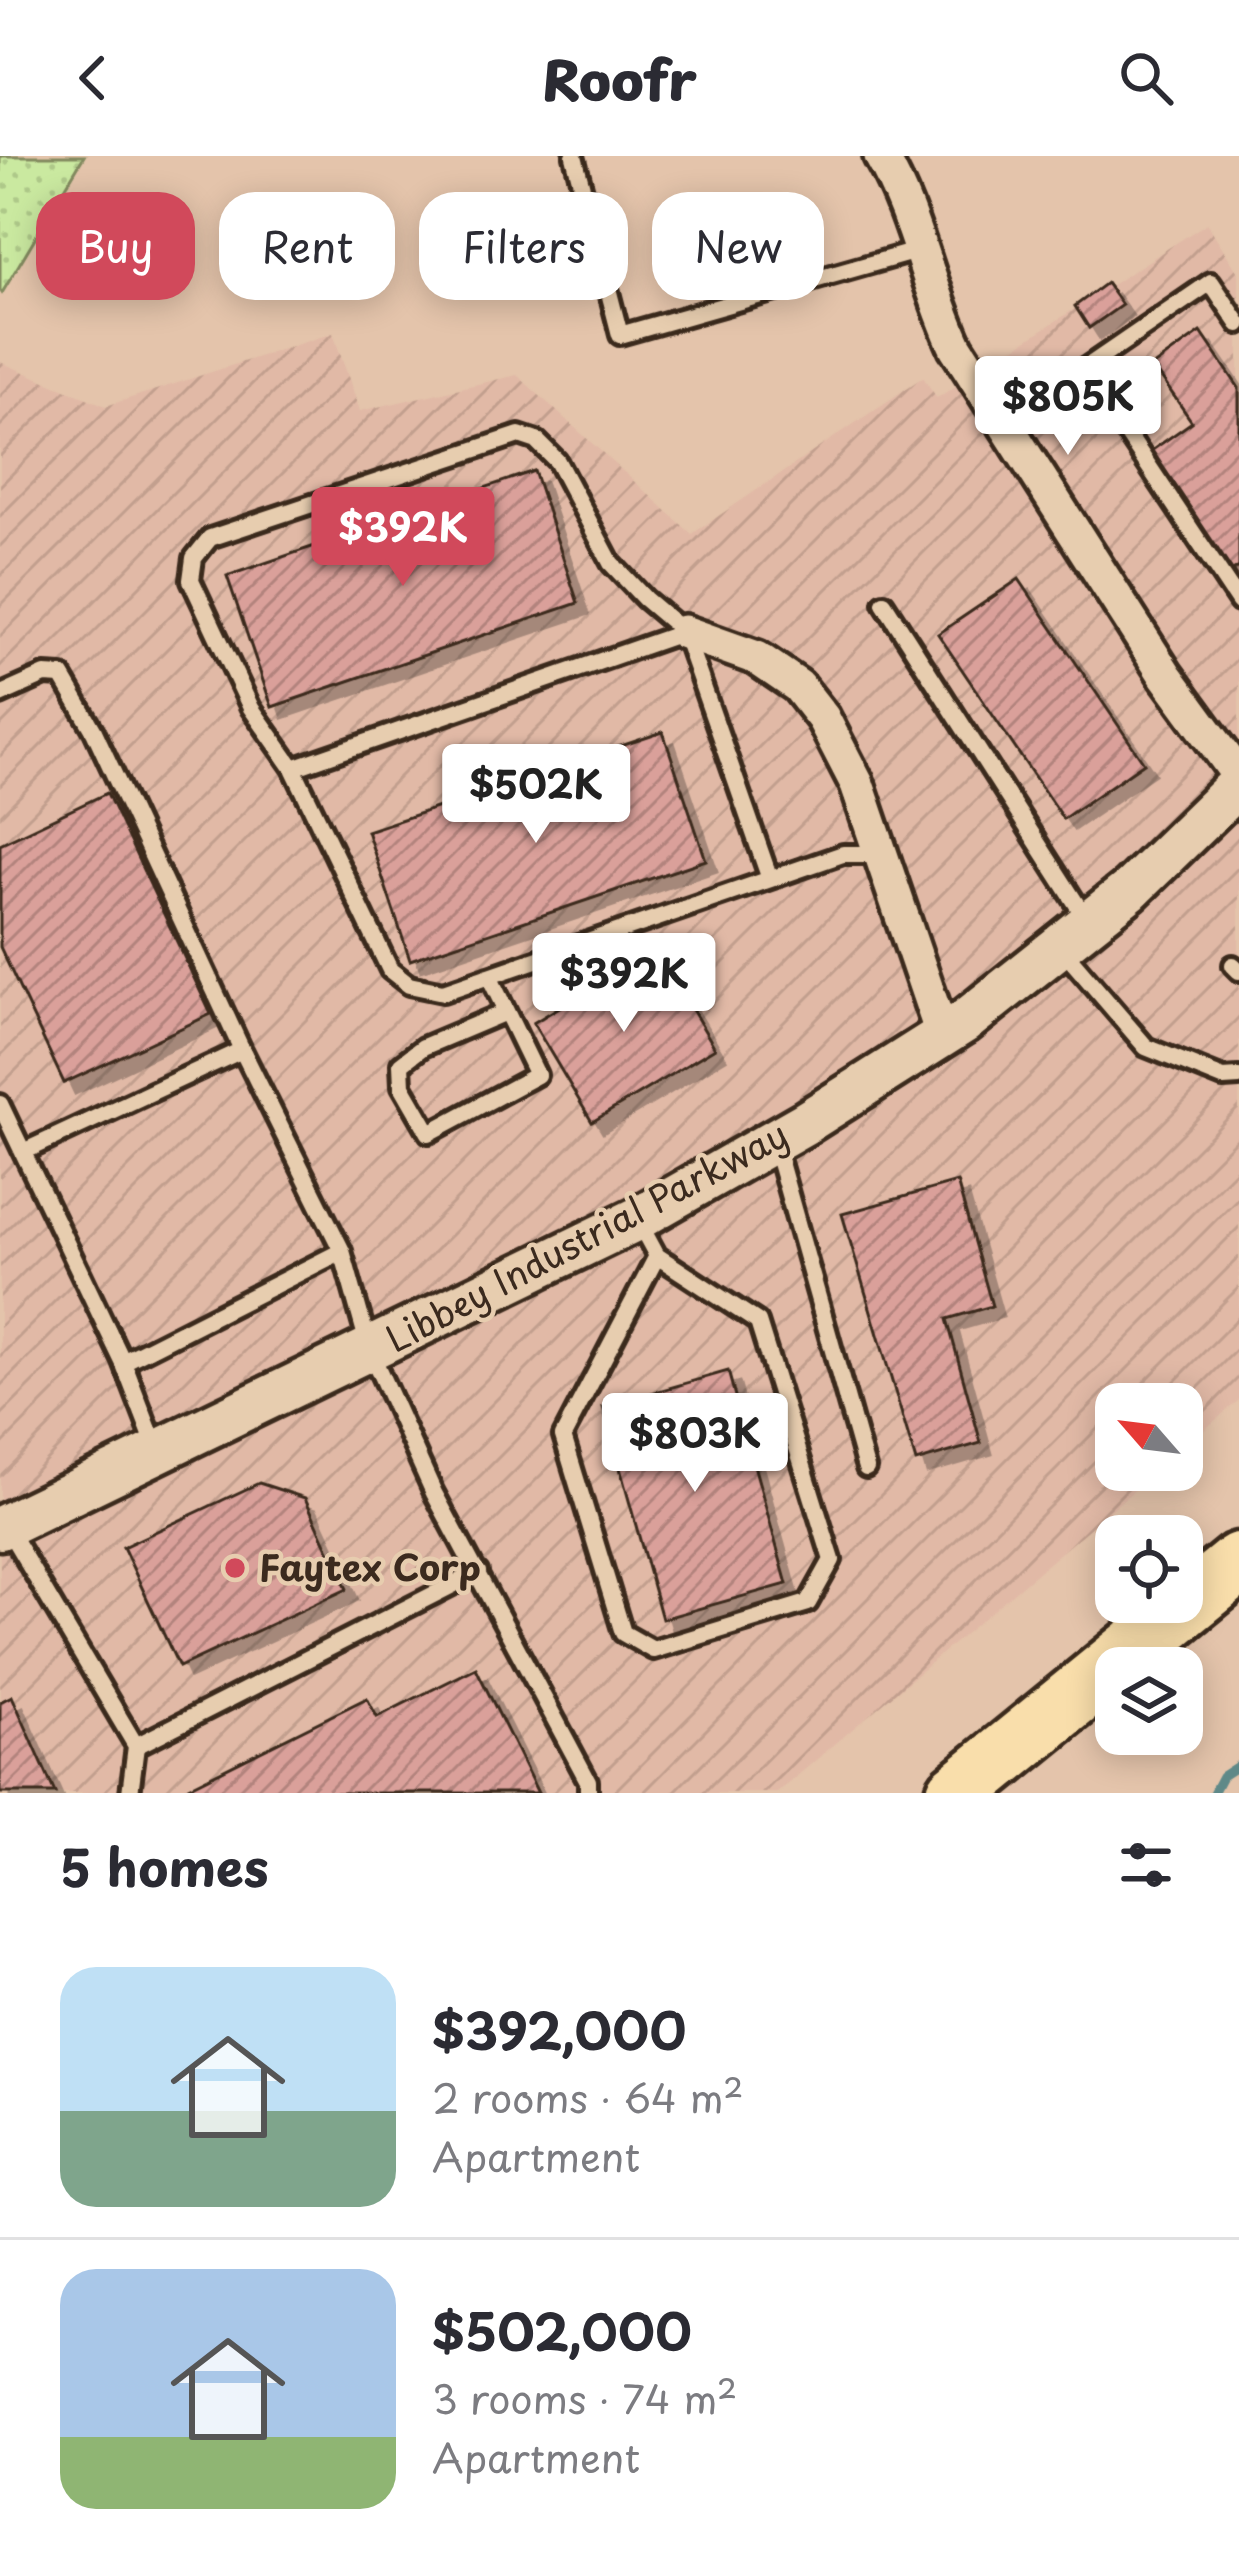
<!DOCTYPE html>
<meta charset="utf-8">
<style>
:root{--surface:#fff;--page:#f2f2f3;--text:#2b2b33;--muted:#7c7c81;--line:#e1e1e2;--accent:#d1495b}
body{margin:0;font-family:"Playpen Sans",sans-serif;background:var(--page);color:var(--text);height:100vh;display:flex;flex-direction:column;font-size:45px;white-space:nowrap}
*{box-sizing:border-box;margin:0}
p{font-size:39px;color:var(--muted)}
.icon{flex:none;width:66px;height:66px;fill:none;stroke:currentColor;stroke-width:2;stroke-linecap:round;stroke-linejoin:round}
.map{position:relative;height:1637px;overflow:hidden}
.panel{display:flex;flex-direction:column;background:var(--surface);flex:1}
.panel>*{flex:none}
.banner{position:absolute;left:36px;top:36px;width:1167px;height:108px;display:flex;gap:24px}
.needle{width:78px;rotate:298deg}
.controls{position:absolute;left:1095px;top:1227px;display:grid;gap:24px}
.controls a{display:grid;place-items:center;width:108px;height:108px;border-radius:24px;background:var(--surface);box-shadow:0 6px 30px #0003;font-size:60px}
.price{position:absolute;translate:-50% -102px;padding:0 27px;border-radius:12px;background:#fff;color:#222;font-size:39px;line-height:78px;filter:drop-shadow(0 3px 6px #0008)}
.price::after{content:'';position:absolute;left:50%;top:72px;width:36px;height:27px;margin-left:-18px;background:inherit;clip-path:polygon(0 0,100% 0,50% 100%)}
.price.on{background:var(--accent);color:#fff}
ul{padding:0;list-style:none}
li{display:flex;align-items:center;gap:36px;height:300px;padding:0 60px}
li+li{border-top:3px solid var(--line)}
li span{display:grid;place-items:center;flex:none;width:336px;height:240px;border-radius:36px;color:#555}
li>.icon{margin-inline-start:auto}
span .icon{width:144px;height:144px;fill:#fffc;stroke-width:1}
li b{font-size:51px}
h2{display:flex;justify-content:space-between;align-items:center;height:144px;padding:0 60px;font-size:51px}
.pill{padding:0 42px;border-radius:36px;background:var(--surface);box-shadow:0 6px 30px #0003;font-size:42px;line-height:108px}
.pill.on{background:var(--accent);color:#fff}
header{display:flex;justify-content:space-between;align-items:center;height:156px;padding:0 60px;background:var(--surface);font-size:54px;font-weight:800}
.map>svg:first-child{display:block}
</style>
<header><svg class="icon" aria-label="back" viewBox="0 0 24 24"><path d="M15 5l-7 7 7 7"/></svg>Roofr<svg class="icon" aria-label="search" viewBox="0 0 24 24"><circle cx="10" cy="10" r="6"/><path d="M15 15l6 6"/></svg></header>
<div class="map">
<svg width="1239" height="1637" viewBox="0 0 1239 1637">
<defs>
<pattern id="industrial-furrows" width="10" height="10" patternUnits="userSpaceOnUse" patternTransform="scale(3)"><rect width="10" height="10" fill="#e1b9a6"/><path d="M-1 1l2-2M0 10L10 0M9 11l2-2" fill="none" stroke="#c29f8e"/></pattern>
<pattern id="park-dots" width="8" height="8" patternUnits="userSpaceOnUse" patternTransform="scale(3)"><rect width="8" height="8" fill="#cae9a0"/><path d="M2 2h.1M6 6h.1" fill="none" stroke="#aec889" stroke-width="1.8" stroke-linecap="round"/></pattern>
<pattern id="building-hatch" width="6" height="6" patternUnits="userSpaceOnUse" patternTransform="scale(3)"><rect width="6" height="6" fill="#daa09a"/><path d="M-1 1l2-2M0 6l6-6M5 7l2-2" fill="none" stroke="#b2837d"/></pattern>
<filter id="shadow"><feDropShadow dx="11" dy="11" stdDeviation="0" flood-color="#0004"/></filter>
</defs>
<rect width="100%" height="100%" fill="#e4c4ab"/>
<filter id="ink" filterUnits="userSpaceOnUse"><feTurbulence type="fractalNoise" baseFrequency=".00833" numOctaves="2"/><feDisplacementMap in="SourceGraphic" scale="24" xChannelSelector="R" yChannelSelector="G"/><feConvolveMatrix kernelMatrix="1 2 1 2 8 2 1 2 1" color-interpolation-filters="sRGB"/></filter>
<g filter="url(#ink)">
<path fill="url(#industrial-furrows)" d="M 1207,67 L 1239,118 L 1239,1244 L 1182,1293 L 1182,1248 L 1116,1248 L 1116,1314 L 1158,1314 L 777,1637 L 0,1637 L 0,206 L 106,250 L 333,177 L 360,255 L 517,219 L 692,378 L 923,221 L 937,242 Z"/>
<path fill="url(#park-dots)" stroke="#828a5f" stroke-width="3" d="M 0,0 L 84,0 L 2,137 L 0,134 Z"/>
<g fill="none" stroke-linecap="round" stroke-linejoin="round">
<path stroke="#5f8988" stroke-width="9" d="M 1213,1637 L 1222,1620 L 1239,1609"/>
</g>
<path fill="url(#building-hatch)" stroke="#3b2a1e" stroke-width="3" filter="url(#shadow)" d="M 1106,127 L 1122,149 L 1089,172 L 1075,150 Z
M 1201,176 L 1239,232 L 1239,411 L 1231,416 L 1148,297 L 1192,266 L 1153,210 Z
M 534,315 L 578,447 L 272,551 L 227,420 Z
M 1019,423 L 1144,607 L 1063,663 L 938,478 Z
M 663,576 L 706,704 L 410,804 L 367,675 Z
M 107,637 L 211,858 L 64,927 L 0,791 L 0,688 Z
M 656,793 L 715,892 L 592,966 L 533,867 Z
M 957,1026 L 992,1150 L 947,1163 L 981,1287 L 916,1306 L 842,1058 Z
M 728,1215 L 787,1428 L 662,1463 L 603,1251 Z
M 259,1327 L 305,1342 L 347,1433 L 179,1511 L 123,1391 Z
M 476,1512 L 538,1637 L 176,1637 L 367,1542 L 377,1561 Z
M 12,1540 L 55,1637 L 0,1637 L 0,1546 Z"/>
<g fill="none" stroke-linecap="round" stroke-linejoin="round">
<g stroke="#3b2a1e" stroke-width="26">
<path id="service" d="M 574,0 L 620,179 L 920,94
M 1239,168 L 1211,126 L 1084,213 L 1239,446
M 884,447 L 1088,766
M 684,476 L 293,612 L 251,552 L 191,424 L 194,402 L 210,382 L 519,279 L 537,285 L 557,305 L 611,407 L 645,443 L 684,476 L 770,723
M 0,539 L 45,519 L 62,520 L 94,575 L 242,894 L 342,1095
M 293,612 L 390,814 L 409,829 L 443,836 L 843,698 L 878,698
M 1061,792 L 1146,891 L 1223,922 L 1239,921
M 1233,809 L 1239,815
M 489,820 L 537,919 L 429,977 L 402,930 L 401,908 L 423,891 L 506,856
M 0,948 L 123,1206
M 774,985 L 866,1312
M 23,996 L 242,894
M 637,1063 L 657,1100 L 758,1166 L 832,1404 L 808,1447 L 653,1494 L 623,1477 L 563,1280 L 657,1100
M 158,1297 L 123,1206 L 342,1095 L 370,1195 L 434,1337 L 588,1625 L 588,1637
M 6,1370 L 136,1590 L 130,1637
M 136,1590 L 478,1416"/>
</g>
<g stroke="#3b2a1e" stroke-width="42">
<path id="minor" d="M 881,0 C 916,60 927,129 956,191 L 1166,520 L 1239,620
M 684,476 L 757,502 L 798,530 L 823,562 L 857,628 L 942,878"/>
</g>
<g stroke="#3b2a1e" stroke-width="51">
<path id="tertiary" d="M 0,1372 L 637,1063 L 805,967 L 964,866 L 1130,734 L 1239,628"/>
</g>
<g stroke="#3b2a1e" stroke-width="69">
<path id="motorway" d="M 957,1637 L 1239,1407"/>
</g>
<use href="#service" stroke="#e7cdaf" stroke-width="16"/>
<use href="#minor" stroke="#e7cdaf" stroke-width="33"/>
<use href="#tertiary" stroke="#e7cdaf" stroke-width="42"/>
<use href="#motorway" stroke="#f9deab" stroke-width="60"/>
</g>
</g>
<circle fill="#d1495b" stroke="#e7cdaf" stroke-width="4.5" cx="235" cy="1412" r="12"/>
<g text-anchor="middle" stroke-width="9" stroke-linejoin="round" paint-order="stroke">
<g font-size="36" fill="#3b2a1e" stroke="#e7cdaf">
<text transform="translate(587 1081) rotate(-28)" y="13">Libbey Industrial Parkway</text>
</g>
<g font-size="36" font-weight="bold" fill="#3b2a1e" stroke="#e7cdaf" text-anchor="start">
<text x="259" y="1425">Faytex Corp</text>
</g>
</g>
</svg>
<div class="controls">
<a><svg class="needle" viewBox="-14 -14 28 28"><path d="M0-13l5 13h-10z" fill="#e53935"/><path d="M0 13l5-13h-10z" fill="#7c7c81"/></svg></a>
<a><svg class="icon" aria-label="locate" viewBox="0 0 24 24"><circle cx="12" cy="12" r="6"/><path d="M12 2v4M12 18v4M2 12h4M18 12h4"/></svg></a>
<a><svg class="icon" aria-label="layers" viewBox="0 0 24 24"><path d="M12 4l9 5-9 5-9-5zM3 14l9 5 9-5"/></svg></a>
</div>
<b class="price" style="left:1068px;top:302px">$805K</b>
<b class="price on" style="left:403px;top:433px">$392K</b>
<b class="price" style="left:536px;top:690px">$502K</b>
<b class="price" style="left:624px;top:879px">$392K</b>
<b class="price" style="left:695px;top:1339px">$803K</b>
<div class="banner">
<a class="pill on">Buy</a>
<a class="pill">Rent</a>
<a class="pill">Filters</a>
<a class="pill">New</a>
</div>
</div>
<section class="panel">
<h2>5 homes<svg class="icon" aria-label="filters" viewBox="0 0 24 24"><path d="M4 7h16M4 17h16"/><circle cx="9" cy="7" r="2"/><circle cx="15" cy="17" r="2"/></svg></h2>
<ul>
<li><span style="background:linear-gradient(#bfe0f5 60%,#7fa58c 0)"><svg class="icon" aria-label="home" viewBox="0 0 24 24"><path d="M3 11l9-7 9 7M6 9v11h12V9"/></svg></span><div><b>$392,000</b><p>2 rooms · 64 m²</p><p>Apartment</p></div></li>
<li><span style="background:linear-gradient(#a9c7e8 70%,#8fb573 0)"><svg class="icon" aria-label="home" viewBox="0 0 24 24"><path d="M3 11l9-7 9 7M6 9v11h12V9"/></svg></span><div><b>$502,000</b><p>3 rooms · 74 m²</p><p>Apartment</p></div></li>
</ul>
</section>
